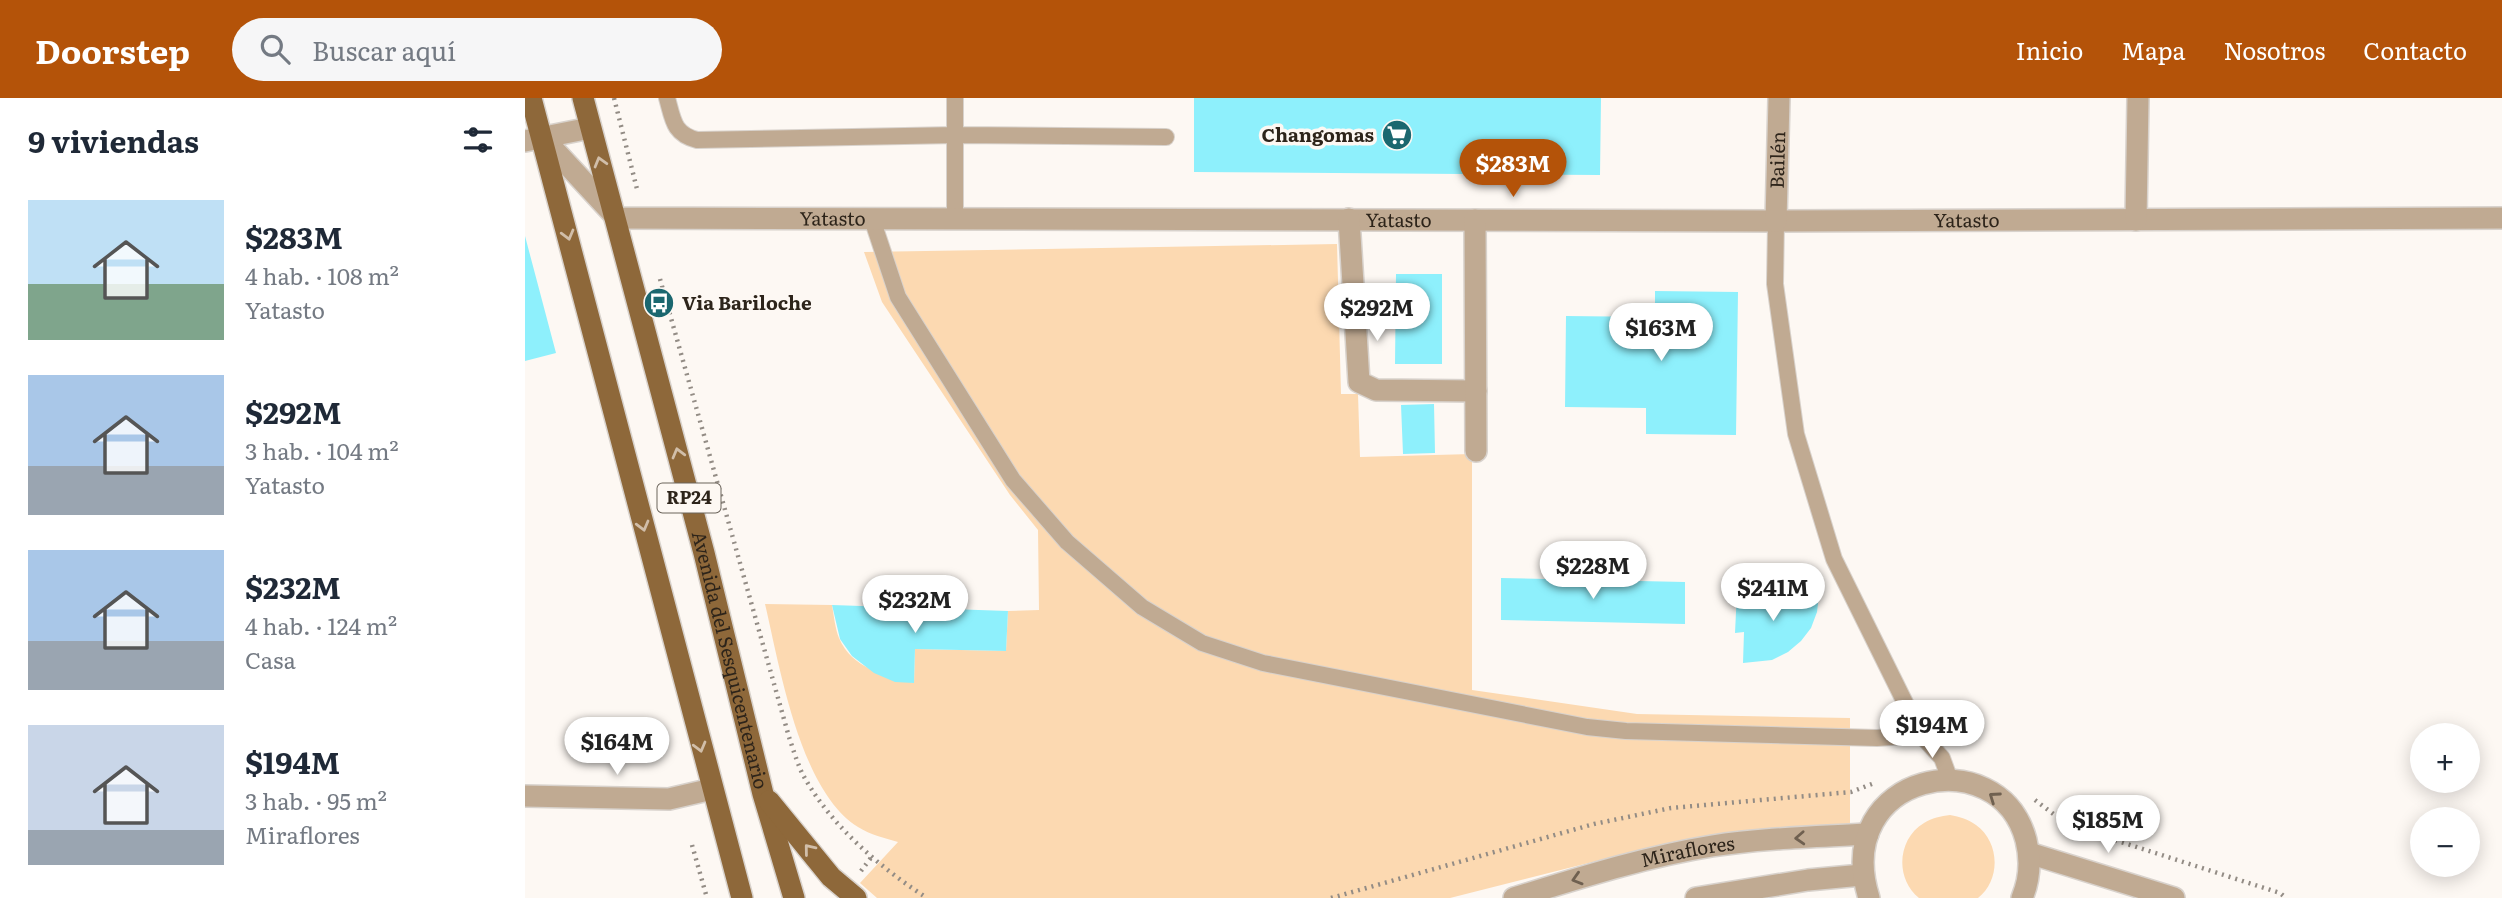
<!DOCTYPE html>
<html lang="es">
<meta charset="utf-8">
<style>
:root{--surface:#fff;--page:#f6f6f7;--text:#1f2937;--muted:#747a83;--accent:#b45309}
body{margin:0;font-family:Literata,serif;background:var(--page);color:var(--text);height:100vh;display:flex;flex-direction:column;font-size:26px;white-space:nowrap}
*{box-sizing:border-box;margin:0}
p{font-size:23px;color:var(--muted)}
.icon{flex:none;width:38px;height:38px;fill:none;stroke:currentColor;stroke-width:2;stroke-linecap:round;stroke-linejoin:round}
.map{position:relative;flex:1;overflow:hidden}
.sheet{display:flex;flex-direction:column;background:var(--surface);width:525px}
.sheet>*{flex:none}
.buttons{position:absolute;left:1885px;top:625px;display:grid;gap:14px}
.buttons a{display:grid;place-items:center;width:70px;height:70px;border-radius:50%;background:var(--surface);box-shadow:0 4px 18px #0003;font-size:35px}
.price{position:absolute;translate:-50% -60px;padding:0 16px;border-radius:24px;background:#fff;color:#222;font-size:23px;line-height:46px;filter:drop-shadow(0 2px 4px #0008)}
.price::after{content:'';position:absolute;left:50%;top:42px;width:21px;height:16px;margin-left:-10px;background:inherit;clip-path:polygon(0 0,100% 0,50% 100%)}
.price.current{background:var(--accent);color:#fff}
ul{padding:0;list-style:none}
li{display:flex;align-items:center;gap:21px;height:175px;padding:0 28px}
li span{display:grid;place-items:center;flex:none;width:196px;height:140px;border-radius:0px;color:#555}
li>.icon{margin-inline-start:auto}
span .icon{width:84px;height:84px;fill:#fffc;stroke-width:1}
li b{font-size:30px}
h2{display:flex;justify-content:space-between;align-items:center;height:84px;padding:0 28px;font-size:30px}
header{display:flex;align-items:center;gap:42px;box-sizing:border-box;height:98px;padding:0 35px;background:var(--accent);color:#fff}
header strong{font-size:33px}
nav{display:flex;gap:38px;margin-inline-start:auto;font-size:24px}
.search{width:490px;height:63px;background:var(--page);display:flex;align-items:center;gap:18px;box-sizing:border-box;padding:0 24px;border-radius:38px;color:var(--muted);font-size:26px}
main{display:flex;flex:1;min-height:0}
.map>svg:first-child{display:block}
</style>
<header>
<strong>Doorstep</strong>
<div class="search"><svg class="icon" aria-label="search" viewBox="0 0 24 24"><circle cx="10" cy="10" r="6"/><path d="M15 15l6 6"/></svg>Buscar aquí</div>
<nav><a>Inicio</a><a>Mapa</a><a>Nosotros</a><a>Contacto</a></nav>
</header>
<main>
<section class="sheet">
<h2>9 viviendas<svg class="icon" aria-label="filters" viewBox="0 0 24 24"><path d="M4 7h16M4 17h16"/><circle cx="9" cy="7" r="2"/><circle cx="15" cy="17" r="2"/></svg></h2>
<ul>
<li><span style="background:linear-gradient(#bfe0f5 60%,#7fa58c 0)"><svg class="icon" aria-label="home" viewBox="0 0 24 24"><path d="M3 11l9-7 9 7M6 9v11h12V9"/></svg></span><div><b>$283M</b><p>4 hab. · 108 m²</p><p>Yatasto</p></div></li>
<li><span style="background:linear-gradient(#a9c7e8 65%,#9aa5b1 0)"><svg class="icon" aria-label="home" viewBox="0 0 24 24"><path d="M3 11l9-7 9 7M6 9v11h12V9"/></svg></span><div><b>$292M</b><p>3 hab. · 104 m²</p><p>Yatasto</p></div></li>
<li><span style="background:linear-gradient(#a9c7e8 65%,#9aa5b1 0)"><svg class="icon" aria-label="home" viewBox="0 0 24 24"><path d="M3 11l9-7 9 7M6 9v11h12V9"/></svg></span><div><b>$232M</b><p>4 hab. · 124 m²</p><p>Casa</p></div></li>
<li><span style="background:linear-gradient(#c9d6e8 75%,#9aa5b1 0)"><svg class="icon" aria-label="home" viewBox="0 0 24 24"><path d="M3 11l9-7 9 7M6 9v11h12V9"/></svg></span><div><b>$194M</b><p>3 hab. · 95 m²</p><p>Miraflores</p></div></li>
</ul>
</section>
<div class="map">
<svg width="1977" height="800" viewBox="0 0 1977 800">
<rect width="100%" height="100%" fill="#fdf8f3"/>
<path fill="#fcd9b1" d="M 812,146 L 816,296 L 833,296 L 835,359 L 947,356 L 947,592 L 1112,616 L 1325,620 L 1325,726 L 1263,731 L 1127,749 L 925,800 L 352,800 L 335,785 L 373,744 C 359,740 346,737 333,729 C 275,693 255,570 240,506 L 307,507 C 309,518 310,530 314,540 C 327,571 360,577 389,585 L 390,551 L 481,553 L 483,513 L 514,512 L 513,432 L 485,397 L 357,204 L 339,154 Z
M 1425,717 C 1435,719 1443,721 1451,727 C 1475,744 1476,782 1453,800 L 1394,800 C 1370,781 1372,741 1399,725 C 1407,720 1416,718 1425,717 Z"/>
<path fill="#8ef0fc" d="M 669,0 L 1076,0 L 1075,77 L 669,74 Z
M 0,138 L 31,255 L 0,263 Z
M 871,176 L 917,176 L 917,266 L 870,266 Z
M 1130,193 L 1213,194 L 1211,337 L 1121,336 L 1121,310 L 1040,309 L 1041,218 L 1130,219 Z
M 909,306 L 910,355 L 878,356 L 876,307 Z
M 976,480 L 1160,484 L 1160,526 L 976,522 Z
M 1212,493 L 1294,497 L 1292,514 L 1286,530 L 1276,543 L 1263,554 L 1247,562 L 1218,565 L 1219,534 L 1210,535 Z
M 307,507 L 483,513 L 481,553 L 390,551 L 389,585 L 370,584 L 349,575 L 327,558 L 315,541 Z"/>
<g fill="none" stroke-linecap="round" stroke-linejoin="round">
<g stroke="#d8d2cc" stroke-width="18">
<path id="service" d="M 142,0 C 148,21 148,36 172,42 L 431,37 L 641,39
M 430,120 L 430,0
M 347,121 L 373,199 L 488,382 L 542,444 L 617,509 L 677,545 L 738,565 L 1062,629 L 1101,633 L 1352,640 L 1396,637 L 1309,461 L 1271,336 L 1250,186 L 1251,123
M 1396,637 L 1417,660 L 1425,682"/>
</g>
<g stroke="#d8d2cc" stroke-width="24">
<g id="minor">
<path id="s1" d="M 17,39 L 92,120 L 1251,123 L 1977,120"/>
<path d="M 0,43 L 65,30"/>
<path d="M 824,121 L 834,284 L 851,292 L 951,293"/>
<path d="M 950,122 L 951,353"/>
<path d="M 1611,122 L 1613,0"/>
<path id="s2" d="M 1251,123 L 1254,0"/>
<path d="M 0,698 L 144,701 L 187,691"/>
</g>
</g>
<g stroke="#d8d2cc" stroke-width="24">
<g id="tertiary">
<path d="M 1504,755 L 1649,800"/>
<path id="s3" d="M 989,800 C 1054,780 1119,759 1187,748 C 1239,740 1291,739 1343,736"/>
<path d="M 1171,800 L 1283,782 L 1337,777"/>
<path d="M 1344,800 C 1305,675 1474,640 1501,742 C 1506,762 1505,781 1497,800"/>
</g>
</g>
<g stroke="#d8d2cc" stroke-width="24">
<g id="primary">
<path d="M 6,0 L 217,800"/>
<path id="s4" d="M 58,0 L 179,455 L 238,696 L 269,800"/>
<path d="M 244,703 L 306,779 L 331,800"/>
</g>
</g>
<path stroke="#938c85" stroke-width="4.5" stroke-dasharray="2 5" stroke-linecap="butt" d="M 89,0 L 113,95
M 135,181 L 264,639 C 268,651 272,664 277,675 C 304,726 354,769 402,800
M 1510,702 L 1543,727 L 1755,795 L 1761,800
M 167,747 L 182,800
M 336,773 L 348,757
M 806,800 L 1069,726 L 1146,710 L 1326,694 L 1347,686"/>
<use href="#service" stroke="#c0aa92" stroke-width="16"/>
<use href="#minor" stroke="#c0aa92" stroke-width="21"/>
<use href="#tertiary" stroke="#c0aa92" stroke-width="21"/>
<use href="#primary" stroke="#8e683a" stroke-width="21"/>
</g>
<defs><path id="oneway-chevron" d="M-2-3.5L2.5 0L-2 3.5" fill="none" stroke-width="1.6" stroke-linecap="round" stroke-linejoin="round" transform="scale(1.75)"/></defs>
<g stroke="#d1bea9">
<use href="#oneway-chevron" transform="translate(75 64) rotate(-106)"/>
<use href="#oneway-chevron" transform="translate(43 137) rotate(75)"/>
<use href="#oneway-chevron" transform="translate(153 355) rotate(-105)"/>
<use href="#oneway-chevron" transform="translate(118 428) rotate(75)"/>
<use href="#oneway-chevron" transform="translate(175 649) rotate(75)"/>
<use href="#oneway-chevron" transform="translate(284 751) rotate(-129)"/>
</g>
<g stroke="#6f6050">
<use href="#oneway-chevron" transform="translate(1469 699) rotate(-145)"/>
<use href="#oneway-chevron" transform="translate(1275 740) rotate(177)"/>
<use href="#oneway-chevron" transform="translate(1052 781) rotate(163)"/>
</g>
<defs>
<g id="supermarket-disc" transform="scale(1.575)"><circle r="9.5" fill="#1b676f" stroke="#fdf8f3"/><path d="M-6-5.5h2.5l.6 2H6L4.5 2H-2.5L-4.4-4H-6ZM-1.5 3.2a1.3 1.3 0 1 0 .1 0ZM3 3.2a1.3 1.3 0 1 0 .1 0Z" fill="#fff"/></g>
<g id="bus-disc" transform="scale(1.575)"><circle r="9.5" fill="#1b676f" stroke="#fdf8f3"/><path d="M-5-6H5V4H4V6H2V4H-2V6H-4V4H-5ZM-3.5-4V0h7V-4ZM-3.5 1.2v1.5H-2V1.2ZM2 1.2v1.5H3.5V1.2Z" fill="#fff"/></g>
</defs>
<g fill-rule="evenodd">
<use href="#supermarket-disc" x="872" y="37"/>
<use href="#bus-disc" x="134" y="205"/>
</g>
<g text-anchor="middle" stroke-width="7" stroke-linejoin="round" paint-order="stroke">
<rect fill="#fdf8f3" stroke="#6b645b" stroke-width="2" x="132.5" y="385.5" width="63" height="29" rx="5"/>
<g font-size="18" font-weight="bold" fill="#2d241a">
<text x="164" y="406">RP24</text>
</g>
<g font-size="19" font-weight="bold" fill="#2d241a" stroke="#fdf8f3" text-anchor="end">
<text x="849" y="44">Changomas</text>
<text x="157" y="212" text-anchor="start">Via Bariloche</text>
</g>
<g font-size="19" fill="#2d241a" stroke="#fdf8f3">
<text dy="7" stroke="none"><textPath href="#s2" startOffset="61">Bailén</textPath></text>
<text dy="7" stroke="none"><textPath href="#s1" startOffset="326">Yatasto</textPath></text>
<text dy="7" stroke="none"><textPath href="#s1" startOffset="892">Yatasto</textPath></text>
<text dy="7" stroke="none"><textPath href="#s1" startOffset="1460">Yatasto</textPath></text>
<text dy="7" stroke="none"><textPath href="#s4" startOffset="581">Avenida del Sesquicentenario</textPath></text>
<text dy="7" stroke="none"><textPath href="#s3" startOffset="180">Miraflores</textPath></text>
</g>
</g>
</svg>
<div class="buttons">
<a>+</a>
<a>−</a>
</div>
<b class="price current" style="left:988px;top:101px">$283M</b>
<b class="price" style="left:852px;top:245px">$292M</b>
<b class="price" style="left:1136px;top:265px">$163M</b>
<b class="price" style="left:1068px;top:503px">$228M</b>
<b class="price" style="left:1248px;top:525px">$241M</b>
<b class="price" style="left:390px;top:537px">$232M</b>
<b class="price" style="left:1407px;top:662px">$194M</b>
<b class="price" style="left:92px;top:679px">$164M</b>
<b class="price" style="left:1583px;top:757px">$185M</b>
</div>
</main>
